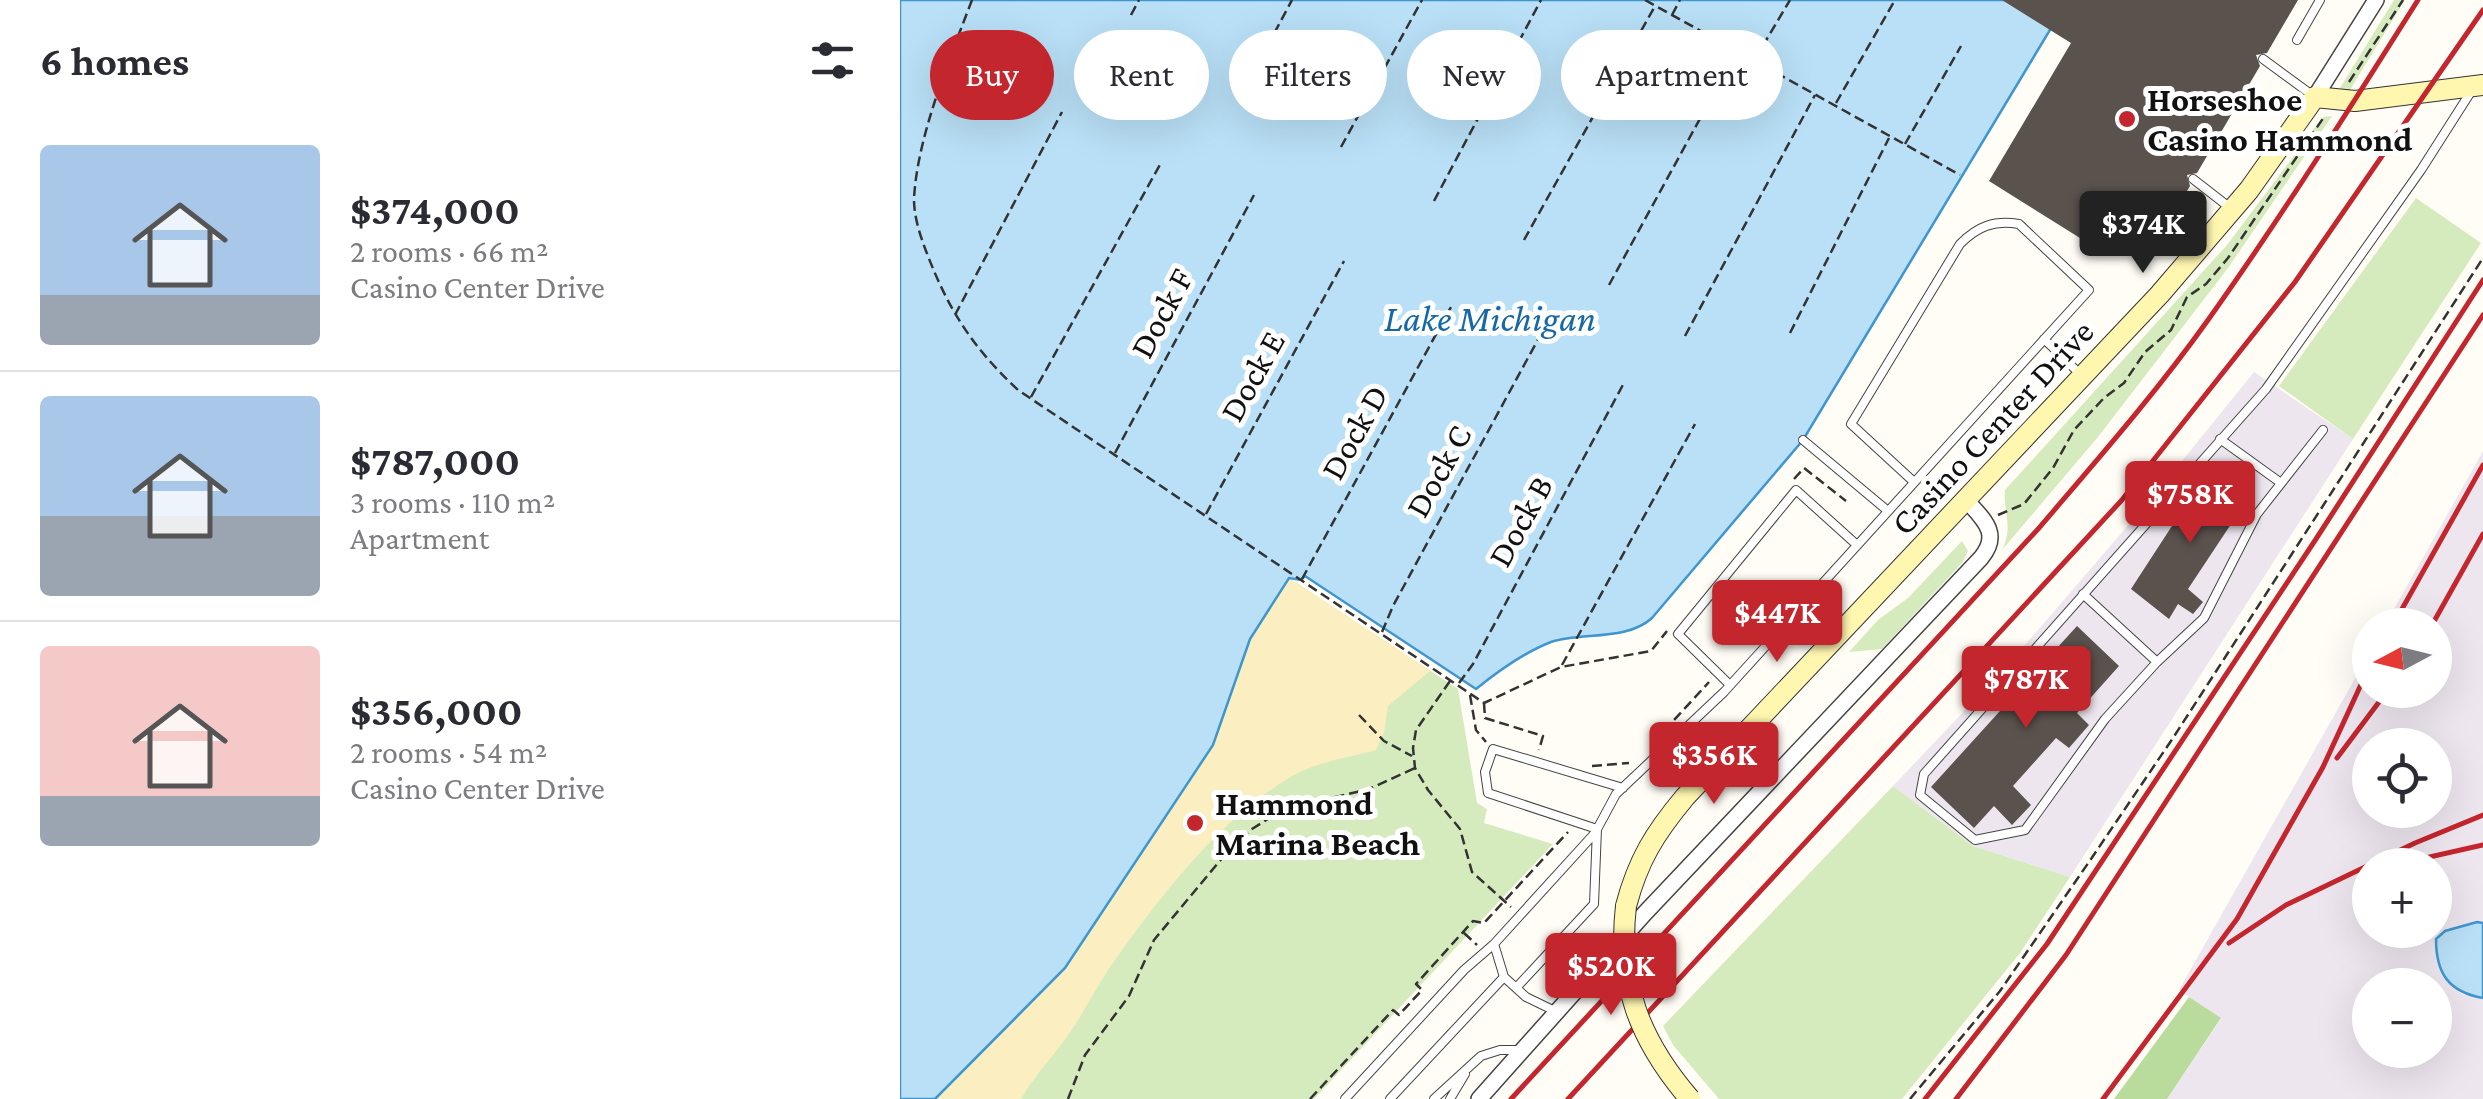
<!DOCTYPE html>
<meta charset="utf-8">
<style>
:root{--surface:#fff;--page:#f2f2f3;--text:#2b2b33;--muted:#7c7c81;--line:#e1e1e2;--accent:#c4262e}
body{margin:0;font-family:"Crimson Pro",serif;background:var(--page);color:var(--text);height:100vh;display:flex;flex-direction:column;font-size:38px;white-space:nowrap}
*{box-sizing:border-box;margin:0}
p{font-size:32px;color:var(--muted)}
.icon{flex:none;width:55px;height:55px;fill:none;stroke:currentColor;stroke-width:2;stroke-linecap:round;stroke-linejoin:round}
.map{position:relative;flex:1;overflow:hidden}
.side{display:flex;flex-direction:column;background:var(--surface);width:900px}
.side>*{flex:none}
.hud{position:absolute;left:30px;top:30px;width:950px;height:90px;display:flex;gap:20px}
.needle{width:65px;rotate:263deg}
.fabs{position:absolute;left:1452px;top:608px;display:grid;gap:20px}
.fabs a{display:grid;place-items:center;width:100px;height:100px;border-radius:50%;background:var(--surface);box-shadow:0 10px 40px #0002;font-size:50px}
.price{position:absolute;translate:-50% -85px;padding:0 22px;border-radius:10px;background:var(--accent);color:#fff;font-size:32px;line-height:65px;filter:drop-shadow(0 2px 5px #0008)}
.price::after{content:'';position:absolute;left:50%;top:60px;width:30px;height:22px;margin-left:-15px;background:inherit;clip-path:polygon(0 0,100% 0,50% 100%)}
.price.active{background:#222;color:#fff}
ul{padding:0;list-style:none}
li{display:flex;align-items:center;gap:30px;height:250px;padding:0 40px}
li+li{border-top:2px solid var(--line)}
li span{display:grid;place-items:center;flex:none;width:280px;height:200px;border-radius:10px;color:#555}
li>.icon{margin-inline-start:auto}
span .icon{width:120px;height:120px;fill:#fffc;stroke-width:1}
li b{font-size:42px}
h2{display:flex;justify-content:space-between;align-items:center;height:120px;padding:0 40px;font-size:42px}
.pill{padding:0 35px;border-radius:45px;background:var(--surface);box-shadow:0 10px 40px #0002;font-size:35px;line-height:90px}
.pill.active{background:var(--accent);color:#fff}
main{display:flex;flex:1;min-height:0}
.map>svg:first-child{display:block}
</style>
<main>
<section class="side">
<h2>6 homes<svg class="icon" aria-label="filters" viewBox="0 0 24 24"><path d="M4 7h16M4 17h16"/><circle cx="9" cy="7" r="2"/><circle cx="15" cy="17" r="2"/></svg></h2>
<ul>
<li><span style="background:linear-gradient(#a9c7e8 75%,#9aa5b1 0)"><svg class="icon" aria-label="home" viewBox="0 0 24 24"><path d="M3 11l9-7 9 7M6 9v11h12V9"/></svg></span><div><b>$374,000</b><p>2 rooms · 66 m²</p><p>Casino Center Drive</p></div></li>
<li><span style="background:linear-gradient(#a9c7e8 60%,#9aa5b1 0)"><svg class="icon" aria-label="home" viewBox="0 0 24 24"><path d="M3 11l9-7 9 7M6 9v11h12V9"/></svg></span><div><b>$787,000</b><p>3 rooms · 110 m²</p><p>Apartment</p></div></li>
<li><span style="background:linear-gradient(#f6c9c9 75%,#9aa5b1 0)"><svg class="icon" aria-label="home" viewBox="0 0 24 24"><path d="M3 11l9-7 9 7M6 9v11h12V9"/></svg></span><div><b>$356,000</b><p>2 rooms · 54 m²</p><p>Casino Center Drive</p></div></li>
</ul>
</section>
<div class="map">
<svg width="1583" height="1099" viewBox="0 0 1583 1099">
<rect width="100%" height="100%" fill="#fffdf5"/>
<path fill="#eee6ef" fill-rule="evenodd" d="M 1354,372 L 1453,439 L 1170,877 L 1073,846 L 993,786 L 1107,666 L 1261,487 Z
M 1583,451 L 1583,923 L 1577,922 L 1536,955 L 1552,987 L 1564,995 L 1583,998 L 1583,1099 L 1267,1099 L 1321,1019 L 1279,990 L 1470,652 L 1470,690 L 1535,690 L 1535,625 L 1485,625 ZM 1470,745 L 1535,745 L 1535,810 L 1470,810 ZM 1470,865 L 1535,865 L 1535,930 L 1470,930 ZM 1470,985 L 1535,985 L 1535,1050 L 1470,1050 Z"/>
<path fill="#d5ebbd" d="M 1494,0 L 1505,0 L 1448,93 L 1440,88 Z
M 1432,116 L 1328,268 L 1198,437 L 1102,550 C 1114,525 1103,515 1105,490 L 1327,245 L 1423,117 Z
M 1516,198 L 1581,243 L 1453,439 L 1379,386 Z
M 1062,541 L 1068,551 L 1063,562 L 982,649 L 949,652 L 978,620 L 1008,598 Z
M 389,578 L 558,689 L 577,803 L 587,809 L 584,823 L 653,844 L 414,1099 L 35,1099 Z
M 993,786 L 1073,846 L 1170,877 L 1120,953 L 1002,1099 L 819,1099 L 773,1045 L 763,1026 Z"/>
<path fill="#b9dc9c" d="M 1289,997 L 1321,1018 L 1267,1099 L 1214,1099 Z"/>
<path fill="#fbeec1" d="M 389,578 L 530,671 L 488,706 L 484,732 L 476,750 C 447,758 415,762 389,778 C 319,820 262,894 215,960 C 197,985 184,1013 166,1038 C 151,1059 134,1076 121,1099 L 35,1099 L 165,968 L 313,745 L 350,639 Z"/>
<path fill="#b9e0f7" stroke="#3f96cf" stroke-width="2.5" d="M 0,0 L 1168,0 L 903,440 L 752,618 C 727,641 682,632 651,642 C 625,652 597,672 576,689 L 405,576 L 401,580 L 389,578 L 350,639 L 313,745 L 165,968 L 35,1099 L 0,1099 Z
M 1577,922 L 1583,923 L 1583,998 C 1549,992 1536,974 1536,939 L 1545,931 Z"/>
<path fill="#5a524d" d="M 1102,0 L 1398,0 L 1367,53 L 1356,55 L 1360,66 L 1297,173 L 1287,175 L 1290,186 L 1274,212 L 1265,214 L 1267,225 L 1261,235 L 1226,215 L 1204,253 L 1089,181 L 1171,43 Z
M 1309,469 L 1349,497 L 1288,589 L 1303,602 L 1293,614 L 1278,604 L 1269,619 L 1231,589 Z
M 1177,626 L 1219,666 L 1177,713 L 1189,725 L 1169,748 L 1156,738 L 1113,786 L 1131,805 L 1112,825 L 1094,806 L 1074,828 L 1031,787 Z"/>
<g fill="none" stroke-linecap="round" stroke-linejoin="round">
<g stroke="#444" stroke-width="10">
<path id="lane" d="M 1397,40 L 1420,0
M 1363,59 L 1412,95
M 1293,179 L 1329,207
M 1271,219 L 1297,245
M 1144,339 L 1180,374
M 1423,430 L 1357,514 L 1304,618 L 1257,662 L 1205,719 L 1125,830 L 1075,840 L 1020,795 L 1024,774 L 1366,389 L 1521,170 L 1572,90
M 1320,439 L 1381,483
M 903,440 L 988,511
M 1183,594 L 1257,662
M 830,685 L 778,634 L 896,490 L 957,545
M 604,977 L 626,997 L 655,1011
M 616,988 L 694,904 L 697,829 L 588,793 L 585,772 L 593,749 L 723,788
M 445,1099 L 564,970 L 594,944
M 490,1099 L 604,977 L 594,944 L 695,833 L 716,794 L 824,692 L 1189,290 L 1119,224 C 1094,220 1078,226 1060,244 L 951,424 L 1014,482
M 534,1099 L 581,1056 L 600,1050 L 620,1050
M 550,1099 L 565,1074"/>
</g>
<g stroke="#444" stroke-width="18">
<path id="street" d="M 1415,97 L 1476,0
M 579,1099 L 745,913 L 1081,558 C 1101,534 1084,520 1067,501"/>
</g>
<g stroke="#333" stroke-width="22">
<path id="secondary" d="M 726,906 C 738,860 755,833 785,797 L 1260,294 L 1349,190 L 1415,97 L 1455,101 L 1583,85"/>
</g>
<path stroke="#333" stroke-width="2.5" stroke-dasharray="10 5" stroke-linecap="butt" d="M 72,0 C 50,58 17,137 14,199 C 14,217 20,235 26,251 C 48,309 72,347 118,390 L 584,703 L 661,667 L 751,651 L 767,631
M 745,0 L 1060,175
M 231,15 L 239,0
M 772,15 L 780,0
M 855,59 L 890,0
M 1449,82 L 1503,0
M 346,86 L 392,0
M 936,103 L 995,0
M 1005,144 L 1061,46
M 441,147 L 522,0
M 534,201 L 641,0
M 624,240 L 755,6
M 709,285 L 837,51
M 55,315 L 162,112
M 890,333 L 989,138
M 785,336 L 915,95
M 131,397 L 262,161
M 215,453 L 354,195
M 894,479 L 904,468 L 946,501
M 306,514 L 444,261
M 1098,515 L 1124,504 L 1153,468 L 1174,430 L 1204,398 L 1224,383 L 1245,352 L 1271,330 L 1287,297 L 1306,284 L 1328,258 L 1424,117
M 402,579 L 551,307
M 482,632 L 493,606 L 641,334
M 662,665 L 795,424
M 550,681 L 516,730 L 513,748 L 515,768 L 528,790 L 560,829 L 572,872 L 611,907
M 559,683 L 573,664 L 725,381
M 570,695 L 576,730 L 586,742
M 584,703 L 585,718 L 643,736 L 639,750
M 459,715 L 484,741 L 512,756
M 764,731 L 809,682
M 692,766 L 729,763
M 564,933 L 577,945
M 168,1099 L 185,1055 L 229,996 L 254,940 L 328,851 L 352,829 L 382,810 L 469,789 L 515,768
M 410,1099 L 493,1010 L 499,1015 L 522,990 L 516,984 L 573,921 L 584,923 L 668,832
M 1010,1099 L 1100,991 L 1191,859 L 1273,738 L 1583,258"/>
<use href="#lane" stroke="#fff" stroke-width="8"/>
<use href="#street" stroke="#fff" stroke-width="15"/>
<use href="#secondary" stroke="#fff6b0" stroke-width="20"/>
<path stroke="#c4262e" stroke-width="5" d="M 1493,625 L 1583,465
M 1532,625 L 1583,534
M 1437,758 L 1488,690
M 1494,865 L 1583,845
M 1329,943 L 1386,905 L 1515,843 L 1583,815
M 611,1099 L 1139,528 C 1197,460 1256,393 1308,320 C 1382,216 1450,108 1518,0
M 668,1099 L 1221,501 L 1395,282 L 1583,10
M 1025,1099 L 1147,944 L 1416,539 L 1583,280
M 1056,1099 L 1166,955 L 1583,315
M 1203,1099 L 1337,919 L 1423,767 L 1470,665"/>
<g stroke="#333" stroke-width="22" stroke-linecap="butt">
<path id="secondary-bridge" d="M 726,906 C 717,983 740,1041 790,1099"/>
</g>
<use href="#secondary-bridge" stroke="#fff6b0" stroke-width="20"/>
</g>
<g fill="#c4262e" stroke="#fff" stroke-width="4">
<circle cx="1227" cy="119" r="10"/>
<circle cx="295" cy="823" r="10"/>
</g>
<g text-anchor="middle" stroke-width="10" stroke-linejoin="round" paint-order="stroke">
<g font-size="35" font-weight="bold" fill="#111" stroke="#fff" text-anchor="start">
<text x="1247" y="111">Horseshoe<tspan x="1247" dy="40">Casino Hammond</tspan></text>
<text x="315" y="815">Hammond<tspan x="315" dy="40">Marina Beach</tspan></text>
</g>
<g font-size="35" fill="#111" stroke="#fff">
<text transform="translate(261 313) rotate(-62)" y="12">Dock F</text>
<text transform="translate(352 376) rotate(-61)" y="12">Dock E</text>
<text transform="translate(1092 427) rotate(-47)" y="12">Casino Center Drive</text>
<text transform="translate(454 432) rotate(-61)" y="12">Dock D</text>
<text transform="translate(538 471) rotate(-61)" y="12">Dock C</text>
<text transform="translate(620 521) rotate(-61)" y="12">Dock B</text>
</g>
<g font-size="38" font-style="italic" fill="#1768a6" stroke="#fff">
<text x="590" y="331">Lake Michigan</text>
</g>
</g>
</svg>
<div class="fabs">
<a><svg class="needle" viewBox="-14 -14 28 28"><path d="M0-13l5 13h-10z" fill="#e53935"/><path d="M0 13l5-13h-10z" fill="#7c7c81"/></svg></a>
<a><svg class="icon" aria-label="locate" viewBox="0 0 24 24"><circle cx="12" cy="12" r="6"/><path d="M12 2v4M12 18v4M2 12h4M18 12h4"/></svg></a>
<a>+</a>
<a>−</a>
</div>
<b class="price active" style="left:1243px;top:276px">$374K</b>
<b class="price" style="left:1290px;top:546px">$758K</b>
<b class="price" style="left:877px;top:665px">$447K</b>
<b class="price" style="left:1126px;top:731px">$787K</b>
<b class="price" style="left:814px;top:807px">$356K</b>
<b class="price" style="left:711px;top:1018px">$520K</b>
<div class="hud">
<a class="pill active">Buy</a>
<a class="pill">Rent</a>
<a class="pill">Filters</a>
<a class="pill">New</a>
<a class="pill">Apartment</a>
</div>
</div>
</main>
